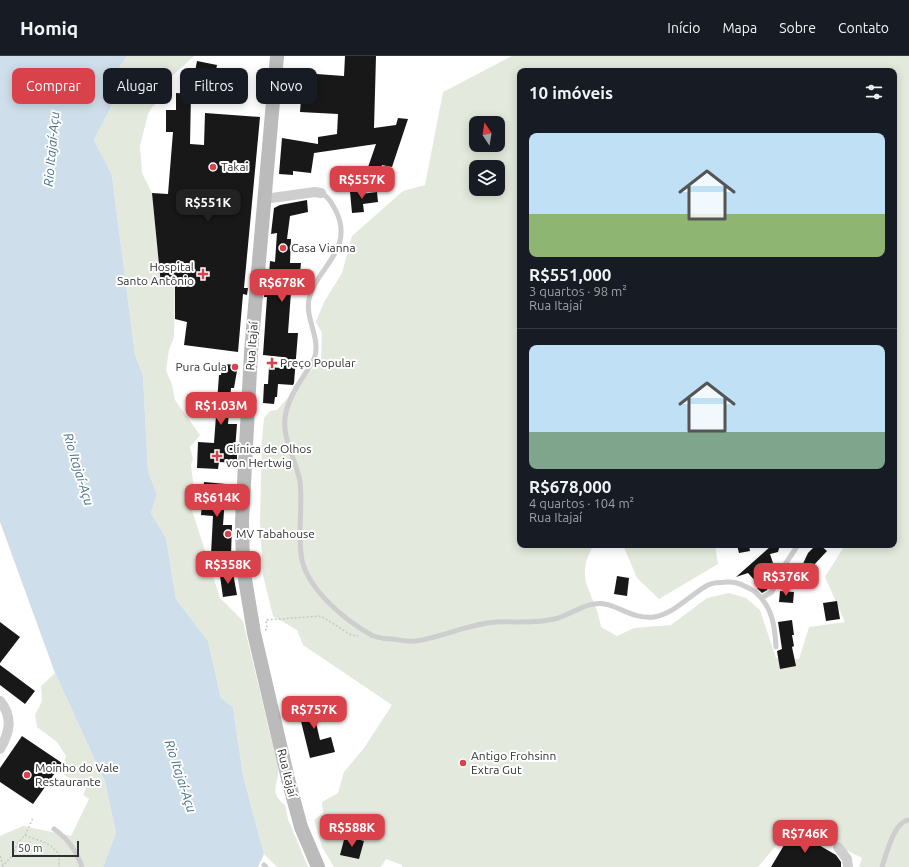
<!DOCTYPE html>
<html lang="pt">
<meta charset="utf-8">
<style>
:root{--surface:#171b24;--page:#20242c;--text:#f1f3f6;--muted:#9ea1a6;--line:#363941;--accent:#d9424b}
body{margin:0;font-family:Ubuntu,sans-serif;background:var(--page);color:var(--text);height:100vh;display:flex;flex-direction:column;font-size:15px;white-space:nowrap}
*{box-sizing:border-box;margin:0}
p{font-size:13px;color:var(--muted)}
.icon{flex:none;width:22px;height:22px;fill:none;stroke:currentColor;stroke-width:2;stroke-linecap:round;stroke-linejoin:round}
.map{position:relative;flex:1;overflow:hidden}
.side{position:absolute;left:517px;top:12px;width:380px;height:480px;display:flex;flex-direction:column;background:var(--surface);border-radius:8px;box-shadow:0 2px 10px #0003}
.side>*{flex:none}
.guide{position:absolute;left:12px;top:12px;width:380px;height:36px;display:flex;gap:8px}
.needle{width:26px;rotate:348deg}
.fabs{position:absolute;left:469px;top:60px;display:grid;gap:8px}
.fabs a{display:grid;place-items:center;width:36px;height:36px;border-radius:8px;background:var(--surface);box-shadow:0 2px 10px #0003;font-size:20px}
.scale{position:absolute;left:12px;bottom:10px;width:67px;box-sizing:border-box;padding-left:4px;border:2px solid #313131;border-top:0;font-size:11px;line-height:14px;white-space:nowrap;color:#313131;-webkit-text-stroke:3px #fff;paint-order:stroke}
.price{position:absolute;translate:-50% -34px;padding:0 9px;border-radius:8px;background:var(--accent);color:#fff;font-size:13px;line-height:26px;filter:drop-shadow(0 1px 2px #0008)}
.price::after{content:'';position:absolute;left:50%;top:24px;width:12px;height:9px;margin-left:-6px;background:inherit;clip-path:polygon(0 0,100% 0,50% 100%)}
.price.current{background:#222;color:#fff}
ul{padding:0;list-style:none}
li{display:grid;align-content:center;gap:8px;height:212px;padding:0 12px}
li+li{border-top:1px solid var(--line)}
li span{display:grid;place-items:center;height:124px;border-radius:8px;color:#555}
li>.icon{margin-inline-start:auto}
span .icon{width:72px;height:72px;fill:#fffc;stroke-width:1}
li b{font-size:17px}
h2{display:flex;justify-content:space-between;align-items:center;height:48px;padding:0 12px;font-size:17px}
.tag{padding:0 14px;border-radius:8px;background:var(--surface);box-shadow:0 2px 10px #0003;font-size:14px;line-height:36px}
.tag.current{background:var(--accent);color:#fff}
header{display:flex;align-items:center;gap:24px;box-sizing:border-box;height:56px;padding:0 20px;background:var(--surface);border-bottom:1px solid var(--line)}
header strong{font-size:19px}
nav{display:flex;gap:22px;margin-inline-start:auto;font-size:14px}
.map>svg:first-child{display:block}
</style>
<header>
<strong>Homiq</strong>
<nav><a>Início</a><a>Mapa</a><a>Sobre</a><a>Contato</a></nav>
</header>
<div class="map">
<svg width="909" height="811" viewBox="0 0 909 811">
<rect width="100%" height="100%" fill="#fff"/>
<path fill="#e4e9dd" fill-rule="evenodd" d="M 127,0 L 194,0 L 172,20 L 167,39 L 152,51 L 148,58 L 140,90 L 142,117 L 152,137 L 161,228 L 175,228 L 174,281 L 169,294 L 166,314 L 172,329 L 175,344 L 200,379 L 190,391 L 193,403 L 191,409 L 194,433 L 192,454 L 220,542 L 243,565 L 278,711 C 280,728 267,735 285,749 L 288,763 L 308,811 L 277,811 L 264,798 L 243,719 L 233,651 L 221,642 L 208,585 L 176,543 L 166,482 L 151,457 L 157,439 L 148,415 L 143,319 L 135,299 L 112,119 L 94,84 L 116,41 L 116,16 Z
M 512,0 L 909,0 L 909,811 L 859,811 L 862,802 L 794,768 L 758,811 L 402,811 L 402,809 L 386,803 L 381,811 L 334,811 L 322,791 L 314,764 L 323,757 L 322,746 L 338,737 L 344,716 L 364,692 L 392,649 L 303,589 L 297,574 L 273,560 L 263,519 L 260,465 L 262,383 L 264,362 L 270,355 L 277,354 L 321,303 L 322,277 L 316,266 L 324,246 L 342,217 L 352,180 L 403,135 L 425,129 L 443,36 ZM 520,15 L 894,15 L 894,489 L 845,489 L 825,521 L 845,566 L 809,571 L 799,603 L 776,602 L 760,554 L 746,542 L 729,537 L 707,542 L 671,569 L 634,572 L 617,580 L 601,571 C 596,537 572,524 594,489 L 520,489 ZM 476,67 L 498,67 L 498,89 L 476,89 ZM 476,111 L 498,111 L 498,133 L 476,133 Z
M 623,489 L 715,489 L 718,508 L 659,543 L 637,522 Z
M 55,617 L 105,726 L 116,777 L 103,811 L 0,811 L 0,780 L 23,770 L 71,780 L 89,743 L 83,739 L 86,732 L 64,719 L 62,711 L 66,700 L 57,686 L 37,671 L 35,659 L 42,645 L 41,630 Z"/>
<path fill="#cedfeb" d="M 0,0 L 127,0 L 116,16 L 116,41 L 94,84 L 112,119 L 135,299 L 143,319 L 148,415 L 157,439 L 151,457 L 166,482 L 176,543 L 208,585 L 221,642 L 233,651 L 243,719 L 264,798 L 258,811 L 103,811 L 116,777 L 105,726 L 55,617 L 0,466 Z"/>
<path fill="#181818" d="M 345,0 L 376,0 L 374,72 L 396,69 L 398,62 L 408,63 L 392,111 L 382,109 L 380,115 L 366,117 L 376,88 L 314,97 L 311,117 L 293,115 L 293,119 L 279,118 L 282,82 L 318,88 L 318,81 L 337,78 L 338,58 L 300,56 L 303,17 L 344,20 Z
M 197,5 L 217,9 L 214,25 L 194,21 Z
M 176,37 L 191,38 L 190,88 L 204,89 L 205,57 L 260,61 L 244,232 L 248,232 L 247,239 L 243,238 L 238,296 L 184,289 L 187,266 L 175,263 L 175,228 L 161,229 L 152,137 L 168,138 L 173,76 L 166,76 L 166,54 L 176,54 Z
M 360,134 L 361,138 L 377,136 L 378,146 L 363,148 L 364,156 L 352,157 L 350,136 Z
M 307,144 L 308,156 L 290,160 L 287,183 L 291,183 L 290,207 L 301,207 L 298,236 L 291,236 L 288,277 L 298,277 L 294,327 L 293,329 L 278,328 L 277,341 L 275,341 L 274,348 L 263,347 L 264,328 L 268,328 L 269,311 L 281,312 L 282,301 L 263,299 L 267,241 L 264,241 L 265,234 L 268,234 L 270,205 L 275,206 L 277,177 L 271,178 L 274,152 L 280,149 Z
M 222,308 L 238,309 L 234,332 L 231,332 L 228,368 L 237,368 L 235,394 L 237,394 L 237,407 L 219,406 L 218,413 L 197,412 L 198,386 L 214,387 L 219,319 L 221,319 Z
M 204,426 L 226,428 L 223,469 L 232,469 L 231,499 L 211,498 L 213,460 L 201,459 Z
M 737,489 L 749,489 L 750,495 L 739,497 Z
M 780,489 L 778,496 L 770,498 L 773,507 L 753,515 L 771,520 L 767,534 L 762,537 L 757,532 L 758,528 L 748,517 L 736,521 L 771,490 Z
M 816,489 L 820,489 L 827,495 L 813,510 L 816,512 L 806,533 L 794,527 L 808,497 Z
M 233,517 L 237,539 L 223,541 L 220,520 Z
M 617,520 L 629,522 L 627,540 L 614,538 Z
M 780,535 L 794,536 L 793,547 L 779,546 Z
M 837,545 L 840,563 L 826,565 L 823,547 Z
M 792,564 L 794,579 L 792,579 L 794,590 L 792,591 L 796,610 L 780,613 L 777,595 L 782,593 L 778,566 Z
M 0,566 L 20,581 L 0,607 Z
M 0,609 L 35,635 L 25,648 L 0,629 Z
M 319,644 L 322,656 L 314,658 L 320,684 L 331,681 L 335,696 L 310,702 L 297,649 Z
M 22,680 L 62,707 L 33,748 L 0,726 L 0,712 Z
M 793,774 L 836,799 L 841,806 L 841,811 L 771,811 Z
M 345,780 L 364,785 L 359,803 L 340,799 Z"/>
<g fill="none" stroke-linecap="round" stroke-linejoin="round">
<path stroke="#c8c8c8" stroke-width="1.5" stroke-dasharray="2 2" stroke-linecap="butt" d="M 265,574 L 267,573 L 266,564 L 321,560 L 351,579 L 358,580
M 25,779 C 42,787 45,783 59,798 L 59,811
M 0,800 L 3,809
M 2,811 L 13,799 L 17,788 L 25,779 L 33,762"/>
<path stroke="#cecece" stroke-width="5" d="M 321,137 C 329,141 332,148 336,155 C 355,194 316,212 309,243 C 305,262 320,281 315,300 C 313,308 307,314 303,321 C 296,331 289,344 286,356 C 280,381 296,402 300,426 C 303,452 297,478 302,504 C 309,535 346,565 373,580 C 379,582 386,583 392,583 C 400,584 408,586 416,585 C 443,581 468,568 496,566 C 516,565 534,568 554,563 C 568,560 580,550 594,548 C 613,544 630,564 654,561 C 674,558 691,538 708,529 C 714,526 721,527 727,526 C 737,525 746,530 754,535 C 772,549 775,570 776,591
M 763,541 L 772,536 L 784,510 L 798,489
M 54,773 C 67,782 77,796 82,811
M 264,809 L 266,811
M 882,811 C 886,799 894,765 909,764"/>
<path stroke="#cecece" stroke-width="10" d="M 264,143 L 315,136 L 321,137
M 0,645 C 13,661 10,676 0,693
M 838,791 L 847,803 L 848,811"/>
<path stroke="#bbb" stroke-width="14" d="M 277,0 L 251,296 L 242,465 L 243,511 L 254,577 L 288,723 L 301,771 L 318,811"/>
</g>
<g fill="#d9424b" stroke="#fff" stroke-width="1.5">
<circle cx="213" cy="111" r="4"/>
<circle cx="283" cy="192" r="4"/>
<path d="M201 212h4v4h4v4h-4v4h-4v-4h-4v-4h4z"/>
<path d="M270 301h4v4h4v4h-4v4h-4v-4h-4v-4h4z"/>
<circle cx="235" cy="311" r="4"/>
<path d="M215 394h4v4h4v4h-4v4h-4v-4h-4v-4h4z"/>
<circle cx="228" cy="478" r="4"/>
<circle cx="463" cy="707" r="4"/>
<circle cx="27" cy="719" r="4"/>
</g>
<g text-anchor="middle" stroke-width="4" stroke-linejoin="round" paint-order="stroke">
<g font-size="12" fill="#313131" stroke="#fff" text-anchor="start">
<text x="221" y="115">Takai</text>
<text x="291" y="196">Casa Vianna</text>
<text x="194" y="215" text-anchor="end">Hospital<tspan x="194" dy="14">Santo Antônio</tspan></text>
<text x="280" y="311">Preço Popular</text>
<text x="227" y="315" text-anchor="end">Pura Gula</text>
<text x="226" y="397">Clínica de Olhos<tspan x="226" dy="14">von Hertwig</tspan></text>
<text x="236" y="482">MV Tabahouse</text>
<text x="471" y="704">Antigo Frohsinn<tspan x="471" dy="14">Extra Gut</tspan></text>
<text x="35" y="716">Moinho do Vale<tspan x="35" dy="14">Restaurante</tspan></text>
</g>
<g font-size="12" fill="#313131" stroke="#fff">
<text transform="translate(252 290) rotate(-86)" y="4">Rua Itajaí</text>
<text transform="translate(287 717) rotate(76)" y="4">Rua Itajaí</text>
</g>
<g font-size="13" font-style="italic" fill="#44708e" stroke="#fff">
<text transform="translate(51 93) rotate(-85)" y="5">Rio Itajaí-Açu</text>
<text transform="translate(79 413) rotate(73)" y="5">Rio Itajaí-Açu</text>
<text transform="translate(181 720) rotate(72)" y="5">Rio Itajaí-Açu</text>
</g>
</g>
</svg>
<div class="fabs">
<a><svg class="needle" viewBox="-14 -14 28 28"><path d="M0-13l5 13h-10z" fill="#e53935"/><path d="M0 13l5-13h-10z" fill="#9ea1a6"/></svg></a>
<a><svg class="icon" aria-label="layers" viewBox="0 0 24 24"><path d="M12 4l9 5-9 5-9-5zM3 14l9 5 9-5"/></svg></a>
</div>
<div class="scale">50 m</div>
<b class="price" style="left:362px;top:144px">R$557K</b>
<b class="price current" style="left:208px;top:167px">R$551K</b>
<b class="price" style="left:282px;top:247px">R$678K</b>
<b class="price" style="left:221px;top:370px">R$1.03M</b>
<b class="price" style="left:217px;top:462px">R$614K</b>
<b class="price" style="left:228px;top:529px">R$358K</b>
<b class="price" style="left:786px;top:541px">R$376K</b>
<b class="price" style="left:314px;top:674px">R$757K</b>
<b class="price" style="left:352px;top:792px">R$588K</b>
<b class="price" style="left:805px;top:798px">R$746K</b>
<div class="guide">
<a class="tag current">Comprar</a>
<a class="tag">Alugar</a>
<a class="tag">Filtros</a>
<a class="tag">Novo</a>
</div>
<section class="side">
<h2>10 imóveis<svg class="icon" aria-label="filters" viewBox="0 0 24 24"><path d="M4 7h16M4 17h16"/><circle cx="9" cy="7" r="2"/><circle cx="15" cy="17" r="2"/></svg></h2>
<ul>
<li><span style="background:linear-gradient(#bfe0f5 65%,#8fb573 0)"><svg class="icon" aria-label="home" viewBox="0 0 24 24"><path d="M3 11l9-7 9 7M6 9v11h12V9"/></svg></span><div><b>R$551,000</b><p>3 quartos · 98 m²</p><p>Rua Itajaí</p></div></li>
<li><span style="background:linear-gradient(#bfe0f5 70%,#7fa58c 0)"><svg class="icon" aria-label="home" viewBox="0 0 24 24"><path d="M3 11l9-7 9 7M6 9v11h12V9"/></svg></span><div><b>R$678,000</b><p>4 quartos · 104 m²</p><p>Rua Itajaí</p></div></li>
</ul>
</section>
</div>
